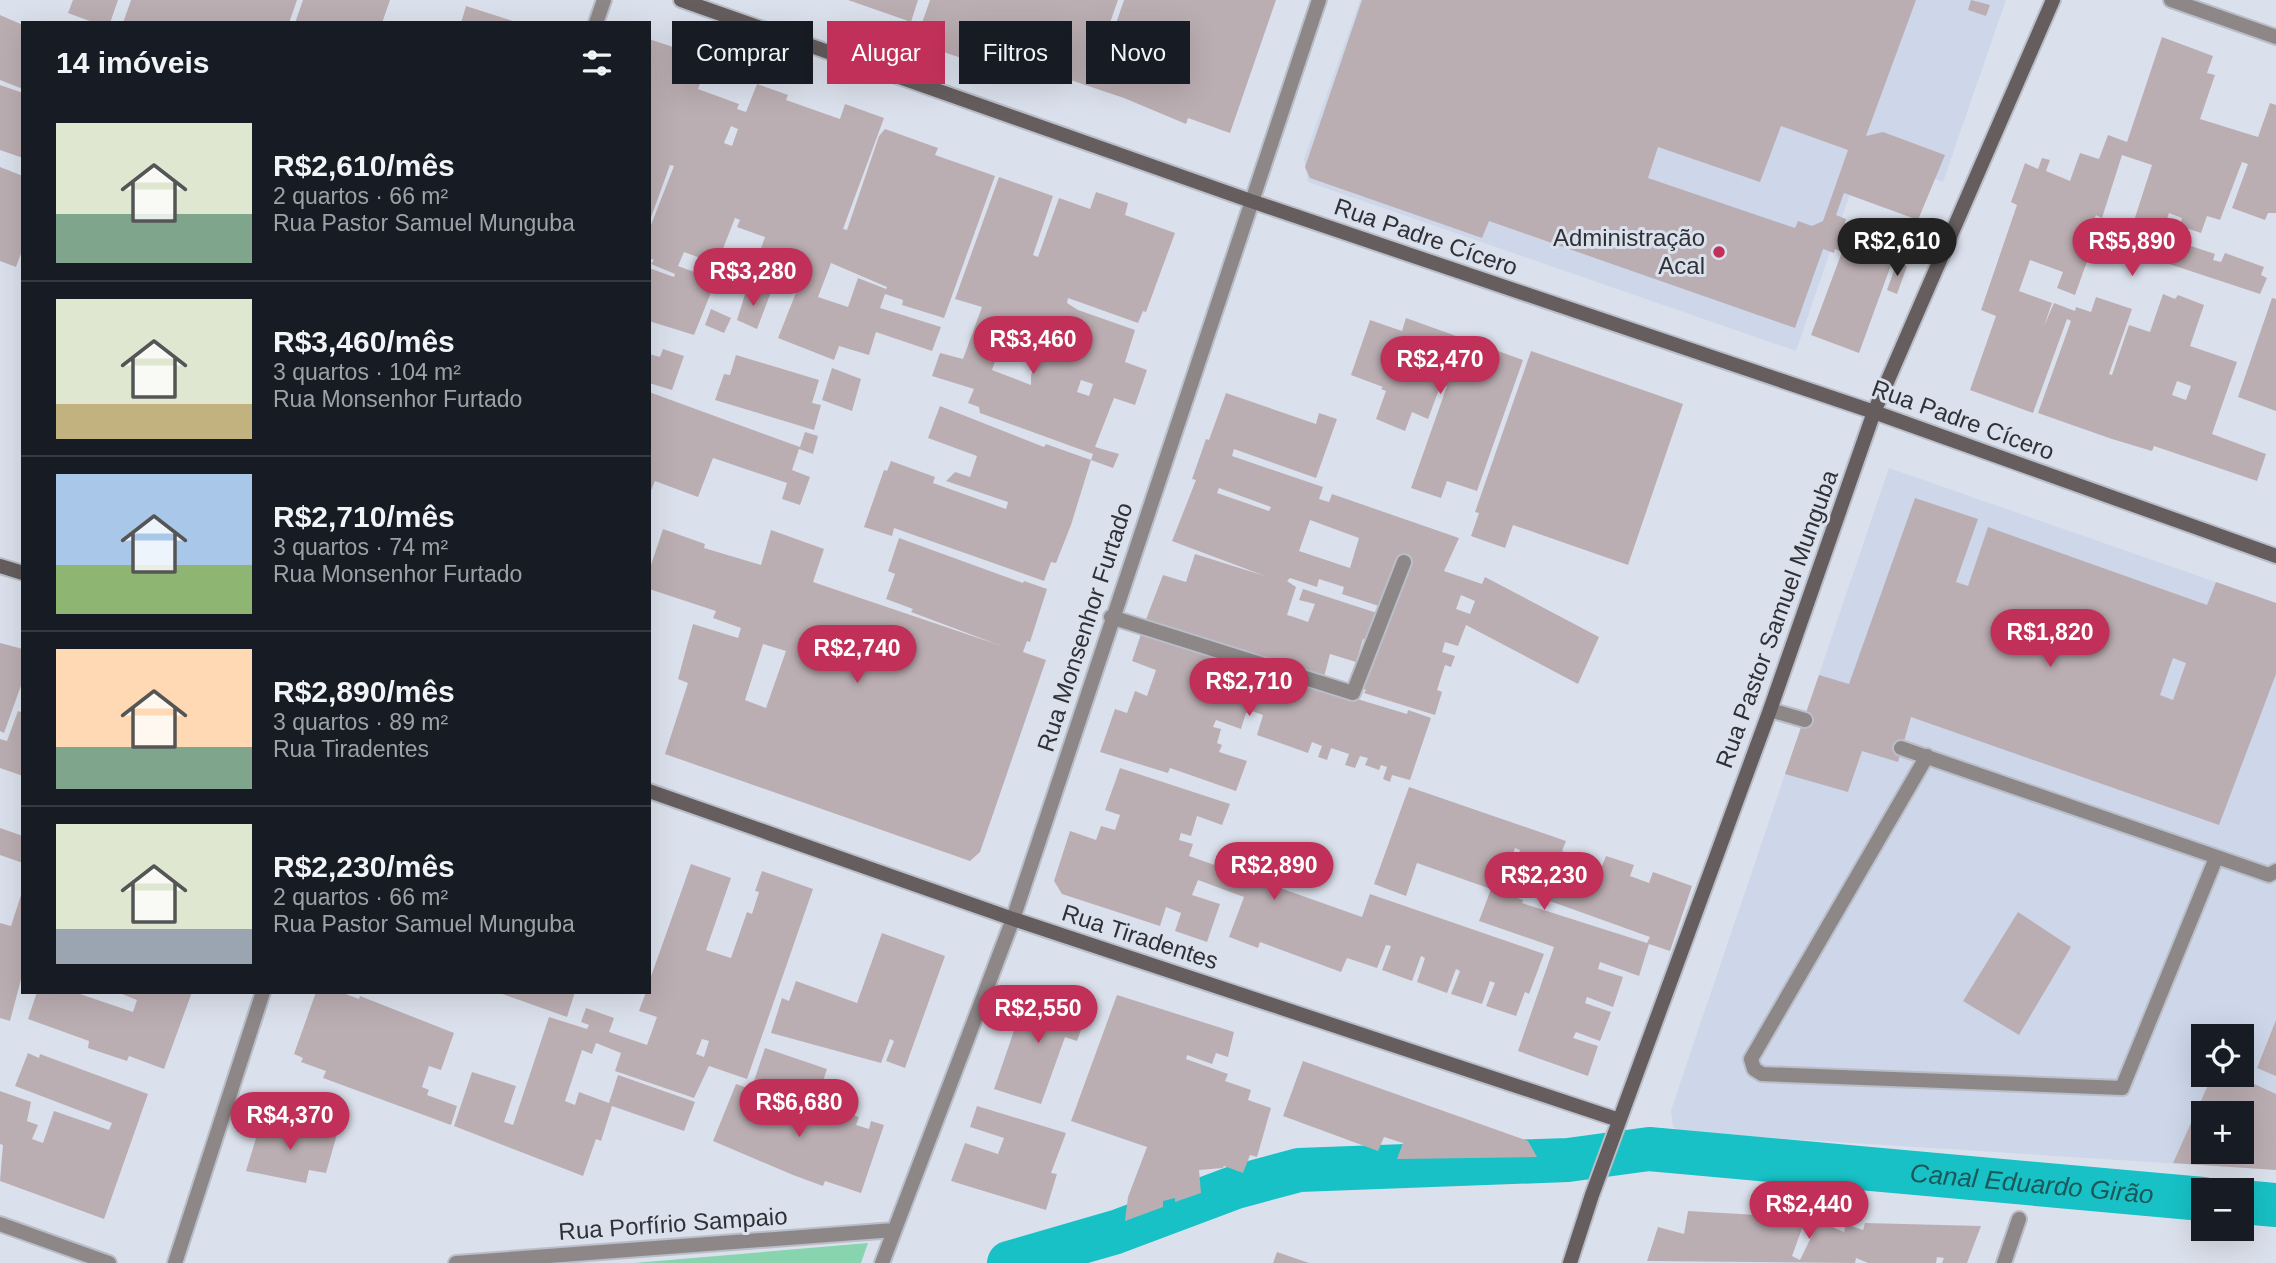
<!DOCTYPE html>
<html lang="pt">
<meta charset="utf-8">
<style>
:root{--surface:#171b24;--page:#242831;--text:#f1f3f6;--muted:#9ea1a6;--line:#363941;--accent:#c03059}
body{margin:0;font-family:Helvetica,sans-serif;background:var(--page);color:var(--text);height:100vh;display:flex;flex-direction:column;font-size:26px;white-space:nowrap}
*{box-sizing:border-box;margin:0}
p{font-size:23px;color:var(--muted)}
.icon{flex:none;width:38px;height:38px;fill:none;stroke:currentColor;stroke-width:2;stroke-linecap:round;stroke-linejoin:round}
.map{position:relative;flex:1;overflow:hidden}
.details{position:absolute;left:21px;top:21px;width:630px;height:973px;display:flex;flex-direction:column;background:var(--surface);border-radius:0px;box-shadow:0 7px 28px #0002}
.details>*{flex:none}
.hud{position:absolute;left:672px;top:21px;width:665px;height:63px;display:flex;gap:14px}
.tools{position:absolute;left:2191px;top:1024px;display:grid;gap:14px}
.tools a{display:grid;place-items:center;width:63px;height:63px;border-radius:0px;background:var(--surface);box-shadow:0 7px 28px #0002;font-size:35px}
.price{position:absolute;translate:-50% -60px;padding:0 16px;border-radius:24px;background:var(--accent);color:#fff;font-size:23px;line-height:46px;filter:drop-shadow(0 2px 4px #0008)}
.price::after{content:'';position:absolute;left:50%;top:42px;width:21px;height:16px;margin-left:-10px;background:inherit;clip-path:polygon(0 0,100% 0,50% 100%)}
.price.active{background:#222;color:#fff}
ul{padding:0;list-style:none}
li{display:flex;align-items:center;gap:21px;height:175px;padding:0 35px}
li+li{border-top:2px solid var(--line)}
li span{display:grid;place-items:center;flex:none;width:196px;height:140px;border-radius:0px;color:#555}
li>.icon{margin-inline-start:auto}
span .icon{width:84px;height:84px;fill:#fffc;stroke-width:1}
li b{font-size:30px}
h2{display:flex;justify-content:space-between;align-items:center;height:84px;padding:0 35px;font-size:30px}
.tag{padding:0 24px;border-radius:0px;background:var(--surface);box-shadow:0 7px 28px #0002;font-size:24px;line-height:63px}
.tag.active{background:var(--accent);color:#fff}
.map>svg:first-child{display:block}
</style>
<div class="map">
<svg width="2276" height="1263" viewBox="0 0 2276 1263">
<rect width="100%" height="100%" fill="#dbe1ec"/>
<path fill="#cdd7e9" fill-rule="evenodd" d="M 1360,0 L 2006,0 L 1943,182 L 1864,153 L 1796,351 L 1308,182 L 1304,159 Z
M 1889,468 L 2276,603 L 2276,1170 L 1681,1132 L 1673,1127 L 1671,1110 ZM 2203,1036 L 2242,1036 L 2242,1074 L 2203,1074 ZM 2203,1113 L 2242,1113 L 2242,1152 L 2203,1152 Z"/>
<path fill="#88d4af" d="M 868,1243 L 861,1263 L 634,1263 Z"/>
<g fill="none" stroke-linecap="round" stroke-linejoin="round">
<g stroke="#17c1c5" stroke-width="44">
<path d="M 2242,1202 L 2276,1205"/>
<path id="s1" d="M 1009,1263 L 1116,1232 L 1236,1187 L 1299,1170 L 1568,1160 L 1649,1149 L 2203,1199"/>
</g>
</g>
<path fill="#bbaeb3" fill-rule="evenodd" d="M 73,0 L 118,0 L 110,23 L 95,23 L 68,13 Z
M 131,0 L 297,0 L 289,23 L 123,23 Z
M 303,0 L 390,0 L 382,23 L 295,23 Z
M 848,0 L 918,0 L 911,22 Z
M 930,0 L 1118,0 L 1099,54 L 1105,56 L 1124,0 L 1276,0 L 1230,133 L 1188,118 L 1186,124 L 1124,98 L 1017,62 L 1012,76 L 996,70 L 1001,56 L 974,46 L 970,61 L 911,41 L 917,25 L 921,26 ZM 1175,36 L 1180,38 L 1165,83 L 1159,82 Z
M 1362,0 L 1916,0 L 1866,136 L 1883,132 L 1945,155 L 1918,220 L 1844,193 L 1836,215 L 1846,219 L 1845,223 L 1899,243 L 1859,353 L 1811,335 L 1842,252 L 1835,249 L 1834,253 L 1823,249 L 1795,328 L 1489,221 L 1482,238 L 1310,178 L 1305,167 ZM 1781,126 L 1848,150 L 1823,221 L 1812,226 L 1798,221 L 1795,228 L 1648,178 L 1658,147 L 1760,182 Z
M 1971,0 L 1990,5 L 1986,16 L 1968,10 Z
M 466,6 L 516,22 L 516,23 L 461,23 Z
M 0,15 L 23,25 L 23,89 L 0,80 Z
M 2162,37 L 2213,56 L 2207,73 L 2215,75 L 2200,119 L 2258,137 L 2270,103 L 2276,105 L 2276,213 L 2268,213 L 2265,220 L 2232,208 L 2248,164 L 2242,162 L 2220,220 L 2207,216 L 2201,233 L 2180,226 L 2182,218 L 2169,213 L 2161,236 L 2215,254 L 2213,260 L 2221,262 L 2225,253 L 2264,267 L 2261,275 L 2267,278 L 2260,294 L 2154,259 L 2160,240 L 2131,230 L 2152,165 L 2122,155 L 2102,218 L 2096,215 L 2089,232 L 2096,236 L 2075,295 L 2057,288 L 2063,272 L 2030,260 L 2019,291 L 2052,303 L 2044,326 L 2054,303 L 2075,311 L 2076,307 L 2091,312 L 2096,297 L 2132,309 L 2109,374 L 2112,375 L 2129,325 L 2150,332 L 2163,294 L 2175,299 L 2178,295 L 2204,305 L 2190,346 L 2237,362 L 2212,434 L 2266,454 L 2257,481 L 2154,446 L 2152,451 L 2112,439 L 2038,413 L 2071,321 L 2067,319 L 2033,413 L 1970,390 L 1996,316 L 1981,310 L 2017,205 L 2011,202 L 2025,163 L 2038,169 L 2042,158 L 2050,160 L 2046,171 L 2070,181 L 2080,153 L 2099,159 L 2108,135 L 2127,142 ZM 2177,381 L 2191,386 L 2186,400 L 2172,395 Z
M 649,39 L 709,59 L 698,89 L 739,104 L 737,109 L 746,112 L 757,84 L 788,95 L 786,100 L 840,119 L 845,104 L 884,118 L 843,229 L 847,230 L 879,136 L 885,129 L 938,148 L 935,155 L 995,176 L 944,318 L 902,305 L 903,300 L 885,294 L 880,308 L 941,327 L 932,351 L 876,332 L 869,355 L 839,346 L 834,360 L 778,338 L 803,275 L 781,266 L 774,284 L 751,277 L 765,237 L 737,227 L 740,220 L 735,218 L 717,264 L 684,252 L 678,266 L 716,280 L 694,335 L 649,321 L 649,268 L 674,277 L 675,274 L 651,264 L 654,260 L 649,258 L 649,230 L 674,166 L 670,165 L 649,223 ZM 731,126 L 738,129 L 732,146 L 724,143 ZM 831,263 L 887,287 L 886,289 L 858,278 L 848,307 L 818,297 Z
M 0,85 L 23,93 L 23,158 L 0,150 Z
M 0,167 L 23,176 L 23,248 L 16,267 L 0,261 Z
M 999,177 L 1053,196 L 1033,255 L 1038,257 L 1059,198 L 1090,209 L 1096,192 L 1128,203 L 1125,215 L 1175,233 L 1146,312 L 1143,311 L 1138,323 L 1068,298 L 1067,303 L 1078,310 L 1135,330 L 1125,362 L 1147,370 L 1135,405 L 1114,398 L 1095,447 L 1119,454 L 1113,468 L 1091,460 L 1071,525 L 1056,563 L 1051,562 L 1044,581 L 894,528 L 892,536 L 864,527 L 884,470 L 887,471 L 891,461 L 935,477 L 933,483 L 1006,509 L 1008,502 L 946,481 L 955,472 L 970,477 L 977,456 L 928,438 L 940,406 L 1044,447 L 1046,444 L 1091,460 L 1093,454 L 980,413 L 979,407 L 968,403 L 974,389 L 932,376 L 940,353 L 963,359 L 982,307 L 955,299 ZM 1009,321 L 1017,324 L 1013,335 L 1041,346 L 1031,375 L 1031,385 L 992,370 ZM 1081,380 L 1093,384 L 1089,396 L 1077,392 Z
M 1897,262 L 1907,266 L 1897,294 L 1887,290 Z
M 763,290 L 771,292 L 757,329 L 737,320 L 746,291 L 760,296 Z
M 2272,298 L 2276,299 L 2276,411 L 2238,397 Z
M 711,309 L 731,318 L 724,333 L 705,325 Z
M 1406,318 L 1523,360 L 1477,491 L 1447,481 L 1441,498 L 1411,488 L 1447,386 L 1441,384 L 1428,419 L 1412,412 L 1405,431 L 1376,419 L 1386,391 L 1381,389 L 1383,387 L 1351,375 L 1370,320 L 1402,331 Z
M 663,349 L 684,356 L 672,390 L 649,383 L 649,354 L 660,357 Z
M 1531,351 L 1683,404 L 1628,565 L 1513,525 L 1505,548 L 1471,536 L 1479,513 L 1475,512 Z
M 736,355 L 819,380 L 812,403 L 821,405 L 814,430 L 715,400 L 724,374 L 730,375 Z
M 832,368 L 861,379 L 852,411 L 822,400 Z
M 649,392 L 800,447 L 805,432 L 818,436 L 813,454 L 799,449 L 792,470 L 810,477 L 800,505 L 782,499 L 787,483 L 713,458 L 698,497 L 655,481 L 649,495 Z
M 1226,393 L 1316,424 L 1319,413 L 1337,419 L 1316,478 L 1234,449 L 1232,456 L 1323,487 L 1319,499 L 1329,502 L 1332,494 L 1459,538 L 1444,571 L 1482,584 L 1485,577 L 1599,637 L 1578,684 L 1466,625 L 1458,646 L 1445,642 L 1442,652 L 1455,656 L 1451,667 L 1445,665 L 1437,690 L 1442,692 L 1435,715 L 1364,693 L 1366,690 L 1357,687 L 1409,558 L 1400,555 L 1382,607 L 1342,594 L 1344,587 L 1319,579 L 1317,587 L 1290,578 L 1287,581 L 1296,587 L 1287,615 L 1294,617 L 1308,622 L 1315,604 L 1299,600 L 1303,589 L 1377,613 L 1368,641 L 1363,639 L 1356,662 L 1330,654 L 1324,677 L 1145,622 L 1163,575 L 1186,582 L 1195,554 L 1265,576 L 1172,541 L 1196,480 L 1192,479 L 1206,439 L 1209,440 ZM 1219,488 L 1271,507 L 1269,511 L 1217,493 ZM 1310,520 L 1359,538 L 1350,568 L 1299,551 ZM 1461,595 L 1475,601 L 1470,614 L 1456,609 Z
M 1915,498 L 1978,519 L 1956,582 L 1968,586 L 1988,527 L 2207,605 L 2216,582 L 2276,603 L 2276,674 L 2219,825 L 1911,717 L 1898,762 L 1862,751 L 1848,792 L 1785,774 L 1819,675 L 1849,684 ZM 2173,658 L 2186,663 L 2173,700 L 2160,695 Z
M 663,529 L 705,544 L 704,548 L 761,565 L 771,530 L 824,549 L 813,582 L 999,645 L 911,612 L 913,609 L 886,599 L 895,574 L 888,571 L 899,538 L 1023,583 L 1024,581 L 1047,589 L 1030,642 L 1027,641 L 1023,652 L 1046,660 L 980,852 L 970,861 L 665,754 L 688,683 L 678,679 L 693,624 L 738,638 L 741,628 L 713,618 L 716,611 L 649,589 L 649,571 ZM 763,644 L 786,651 L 766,708 L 745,700 Z
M 1141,634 L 1407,714 L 1408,710 L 1431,718 L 1410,780 L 1392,775 L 1390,782 L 1383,779 L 1387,767 L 1381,765 L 1379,770 L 1365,765 L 1368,758 L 1360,756 L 1355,768 L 1345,765 L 1349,754 L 1331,748 L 1327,760 L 1318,757 L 1322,746 L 1312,742 L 1308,753 L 1257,735 L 1263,715 L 1252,711 L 1246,713 L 1241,729 L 1216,720 L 1213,727 L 1221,729 L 1217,743 L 1222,745 L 1219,752 L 1247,761 L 1236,791 L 1170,768 L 1168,773 L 1100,752 L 1115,709 L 1127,713 L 1135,691 L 1147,696 L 1156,670 L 1132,661 Z
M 0,643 L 23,649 L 23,680 L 4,733 L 0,731 Z
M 18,711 L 23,713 L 23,776 L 0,768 L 0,739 L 7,741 Z
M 1120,768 L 1230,804 L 1222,825 L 1197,816 L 1191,836 L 1181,833 L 1179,840 L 1193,844 L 1189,856 L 1362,917 L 1370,894 L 1544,954 L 1529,994 L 1525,992 L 1516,1016 L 1486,1006 L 1495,983 L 1490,981 L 1482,1004 L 1451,994 L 1460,971 L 1456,969 L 1447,993 L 1417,982 L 1425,958 L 1421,956 L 1412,981 L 1382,970 L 1391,946 L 1386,945 L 1377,968 L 1347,958 L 1341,972 L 1260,942 L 1258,948 L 1229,937 L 1244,897 L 1198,880 L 1192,895 L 1220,904 L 1207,942 L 1175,931 L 1181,913 L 1166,907 L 1160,926 L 1062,894 L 1054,881 L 1070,831 L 1096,840 L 1101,826 L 1115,830 L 1120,815 L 1105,810 Z
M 1409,787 L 1566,841 L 1562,851 L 1602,866 L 1606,856 L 1634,865 L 1630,876 L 1649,883 L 1653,872 L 1692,886 L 1670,951 L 1649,944 L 1639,976 L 1600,962 L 1598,969 L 1623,977 L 1613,1007 L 1587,997 L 1585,1003 L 1611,1012 L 1600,1041 L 1576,1032 L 1573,1038 L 1598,1046 L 1588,1076 L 1518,1051 L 1554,947 L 1479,921 L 1491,889 L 1417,863 L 1406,896 L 1374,884 ZM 1515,848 L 1520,850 L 1508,886 L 1650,937 L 1647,943 L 1522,903 L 1523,900 L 1500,892 Z
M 0,828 L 23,836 L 23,863 L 0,855 Z
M 691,864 L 731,878 L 706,950 L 731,958 L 747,912 L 752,914 L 759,892 L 755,891 L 762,871 L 813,889 L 747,1079 L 709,1066 L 694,1098 L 615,1071 L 621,1053 L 596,1043 L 592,1054 L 582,1050 L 565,1101 L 575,1105 L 579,1092 L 609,1103 L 618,1075 L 695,1102 L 684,1131 L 612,1106 L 601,1141 L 596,1139 L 583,1176 L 454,1126 L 472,1072 L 516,1086 L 504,1122 L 513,1125 L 549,1017 L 587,1029 L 589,1025 L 581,1022 L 586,1008 L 614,1018 L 609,1032 L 647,1045 L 657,1017 L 639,1011 L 646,992 L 649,992 L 649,982 ZM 702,1039 L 709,1041 L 704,1057 L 696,1054 Z
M 22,892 L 23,972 L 10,1021 L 0,1018 L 0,923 L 11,926 Z
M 2018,912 L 2071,947 L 2019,1035 L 1963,1001 Z
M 882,933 L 945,956 L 905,1068 L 886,1061 L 894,1041 L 890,1039 L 881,1063 L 771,1033 L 782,998 L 789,1001 L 796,981 L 857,1003 Z
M 1028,990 L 1088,1011 L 1077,1041 L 1065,1037 L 1041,1104 L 994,1089 Z
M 37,992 L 74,992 L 133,1012 L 137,1000 L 117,992 L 192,992 L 164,1069 L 129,1056 L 127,1061 L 88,1048 L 89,1041 L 28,1019 Z
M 316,992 L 340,992 L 359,999 L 360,996 L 454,1033 L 441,1070 L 429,1066 L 422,1087 L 429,1090 L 427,1095 L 457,1106 L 451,1125 L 323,1078 L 326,1071 L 301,1062 L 303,1058 L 294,1054 Z
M 497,992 L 575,992 L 567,1017 Z
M 1117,995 L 1234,1032 L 1228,1057 L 1216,1053 L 1212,1064 L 1187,1055 L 1186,1059 L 1228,1074 L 1225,1081 L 1251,1090 L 1248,1100 L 1271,1108 L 1257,1157 L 1250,1155 L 1243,1173 L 1224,1166 L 1223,1168 L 1199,1170 L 1201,1193 L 1175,1202 L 1175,1198 L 1163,1201 L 1163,1207 L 1125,1221 L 1128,1197 L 1147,1147 L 1071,1121 Z
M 2276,1020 L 2276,1076 L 2257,1068 Z
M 765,1048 L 827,1069 L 816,1102 L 754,1081 Z
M 28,1053 L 39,1058 L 40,1054 L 148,1094 L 104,1219 L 0,1181 L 3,1145 L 0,1144 L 0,1091 L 31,1102 L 27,1121 L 38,1125 L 32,1139 L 43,1143 L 54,1111 L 109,1130 L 112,1123 L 15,1086 Z
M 1303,1061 L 1528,1141 L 1537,1157 L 1397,1159 L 1403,1143 L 1384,1137 L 1378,1151 L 1283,1116 Z
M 2213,1074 L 2233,1074 L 2276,1094 L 2276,1170 L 2173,1163 ZM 2203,1113 L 2242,1113 L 2242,1152 L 2203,1152 Z
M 736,1084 L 846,1122 L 849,1113 L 856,1116 L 859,1117 L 856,1125 L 869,1129 L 871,1121 L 884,1125 L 861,1193 L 825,1181 L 823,1186 L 793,1175 L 713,1141 Z
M 977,1106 L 1066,1133 L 1051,1173 L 1057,1174 L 1046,1210 L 951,1181 L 965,1143 L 998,1154 L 1004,1138 L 970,1127 Z
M 261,1122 L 319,1134 L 321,1130 L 337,1134 L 326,1173 L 309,1170 L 306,1183 L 246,1171 Z
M 1688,1211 L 1774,1216 L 1775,1213 L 1805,1220 L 1792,1256 L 1800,1260 L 1819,1221 L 1844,1232 L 1846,1224 L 1863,1230 L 1865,1223 L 1981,1226 L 1967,1263 L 1942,1263 L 1944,1258 L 1937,1257 L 1936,1263 L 1868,1263 L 1856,1258 L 1855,1263 L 1647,1261 L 1658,1227 L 1684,1234 Z
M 1277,1252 L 1309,1263 L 1273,1263 Z"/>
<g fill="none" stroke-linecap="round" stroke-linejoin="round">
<g stroke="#b9bec8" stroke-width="18">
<path id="lane" d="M 1111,617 L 1353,693 L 1404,562
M 1770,710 L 1805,720
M 1901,748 L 2269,875 L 2276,871
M 1927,756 L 1751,1059 L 1754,1069 L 1762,1074 L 2122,1088 L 2216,858"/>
</g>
<g stroke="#b9bec8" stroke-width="18">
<path id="street" d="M 2171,0 L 2276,37
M 596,23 L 604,0
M 0,1224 L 109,1263
M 175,1263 L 263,992
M 456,1263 L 894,1230
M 882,1263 L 1013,919 L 1319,0
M 2004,1263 L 2019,1219"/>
</g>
<g stroke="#b9bec8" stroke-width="18">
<path id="secondary" d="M 681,0 L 1251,201 L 1874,412 L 2276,556
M 0,566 L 23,573
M 649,791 L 1013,919 L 1619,1120
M 1570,1263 L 1592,1195 L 1770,710 L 1874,412 L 2053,0"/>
</g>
<use href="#lane" stroke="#8d8788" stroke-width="14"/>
<use href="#street" stroke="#8d8788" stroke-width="14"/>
<use href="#secondary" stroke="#655d5e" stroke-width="14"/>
</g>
<circle fill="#c03059" stroke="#dbe1ec" stroke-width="2.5" cx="1719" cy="252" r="7"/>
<g text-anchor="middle" stroke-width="6" stroke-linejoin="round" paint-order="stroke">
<g font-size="24" fill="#2f3136" stroke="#dbe1ec">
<text transform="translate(1426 237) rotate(19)" y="8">Rua Padre Cícero</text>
<text transform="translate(1963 420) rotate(20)" y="8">Rua Padre Cícero</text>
<text transform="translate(1777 619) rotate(-70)" y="8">Rua Pastor Samuel Munguba</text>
<text transform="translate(1085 627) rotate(-72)" y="8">Rua Monsenhor Furtado</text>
<text transform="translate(1140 937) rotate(18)" y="8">Rua Tiradentes</text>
<text transform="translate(673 1224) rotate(-4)" y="8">Rua Porfírio Sampaio</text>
</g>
<g font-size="24" fill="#2f3136" stroke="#dbe1ec" text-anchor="end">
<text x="1705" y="246">Administração<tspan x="1705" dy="28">Acal</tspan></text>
</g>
<g font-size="26" font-style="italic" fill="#1b585a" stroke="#dbe1ec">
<text dy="9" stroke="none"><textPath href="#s1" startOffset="1040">Canal Eduardo Girão</textPath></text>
</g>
</g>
</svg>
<div class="tools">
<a><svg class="icon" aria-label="locate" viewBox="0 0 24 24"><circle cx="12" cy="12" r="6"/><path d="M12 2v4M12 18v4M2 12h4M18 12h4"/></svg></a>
<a>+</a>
<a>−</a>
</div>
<b class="price active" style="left:1897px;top:278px">R$2,610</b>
<b class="price" style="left:2132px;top:278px">R$5,890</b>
<b class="price" style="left:753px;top:308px">R$3,280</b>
<b class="price" style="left:1033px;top:376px">R$3,460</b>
<b class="price" style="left:1440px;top:396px">R$2,470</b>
<b class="price" style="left:2050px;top:669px">R$1,820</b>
<b class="price" style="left:857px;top:685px">R$2,740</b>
<b class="price" style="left:1249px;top:718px">R$2,710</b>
<b class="price" style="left:1274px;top:902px">R$2,890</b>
<b class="price" style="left:1544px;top:912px">R$2,230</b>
<b class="price" style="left:1038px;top:1045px">R$2,550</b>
<b class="price" style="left:799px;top:1139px">R$6,680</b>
<b class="price" style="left:290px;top:1152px">R$4,370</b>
<b class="price" style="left:1809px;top:1241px">R$2,440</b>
<div class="hud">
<a class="tag">Comprar</a>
<a class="tag active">Alugar</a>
<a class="tag">Filtros</a>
<a class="tag">Novo</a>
</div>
<section class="details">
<h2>14 imóveis<svg class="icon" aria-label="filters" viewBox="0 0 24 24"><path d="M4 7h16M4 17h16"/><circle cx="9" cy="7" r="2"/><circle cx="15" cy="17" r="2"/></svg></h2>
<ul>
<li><span style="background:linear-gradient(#dfe7d0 65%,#7fa58c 0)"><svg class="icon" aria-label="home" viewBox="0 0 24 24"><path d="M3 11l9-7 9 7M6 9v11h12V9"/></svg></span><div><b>R$2,610/mês</b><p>2 quartos · 66 m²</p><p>Rua Pastor Samuel Munguba</p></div></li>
<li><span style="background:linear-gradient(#dfe7d0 75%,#c2b280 0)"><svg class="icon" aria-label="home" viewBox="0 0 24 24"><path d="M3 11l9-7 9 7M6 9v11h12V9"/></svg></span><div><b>R$3,460/mês</b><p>3 quartos · 104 m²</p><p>Rua Monsenhor Furtado</p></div></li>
<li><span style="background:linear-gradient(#a9c7e8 65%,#8fb573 0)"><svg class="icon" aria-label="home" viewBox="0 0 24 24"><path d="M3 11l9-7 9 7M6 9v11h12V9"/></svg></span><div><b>R$2,710/mês</b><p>3 quartos · 74 m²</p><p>Rua Monsenhor Furtado</p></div></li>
<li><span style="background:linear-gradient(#ffd9b3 70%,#7fa58c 0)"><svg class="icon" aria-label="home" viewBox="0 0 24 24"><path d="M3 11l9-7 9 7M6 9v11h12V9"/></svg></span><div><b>R$2,890/mês</b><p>3 quartos · 89 m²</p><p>Rua Tiradentes</p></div></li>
<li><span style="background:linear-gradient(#dfe7d0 75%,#9aa5b1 0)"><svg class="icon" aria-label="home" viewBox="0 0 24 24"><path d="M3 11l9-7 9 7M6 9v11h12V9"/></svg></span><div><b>R$2,230/mês</b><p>2 quartos · 66 m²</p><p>Rua Pastor Samuel Munguba</p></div></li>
</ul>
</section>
</div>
